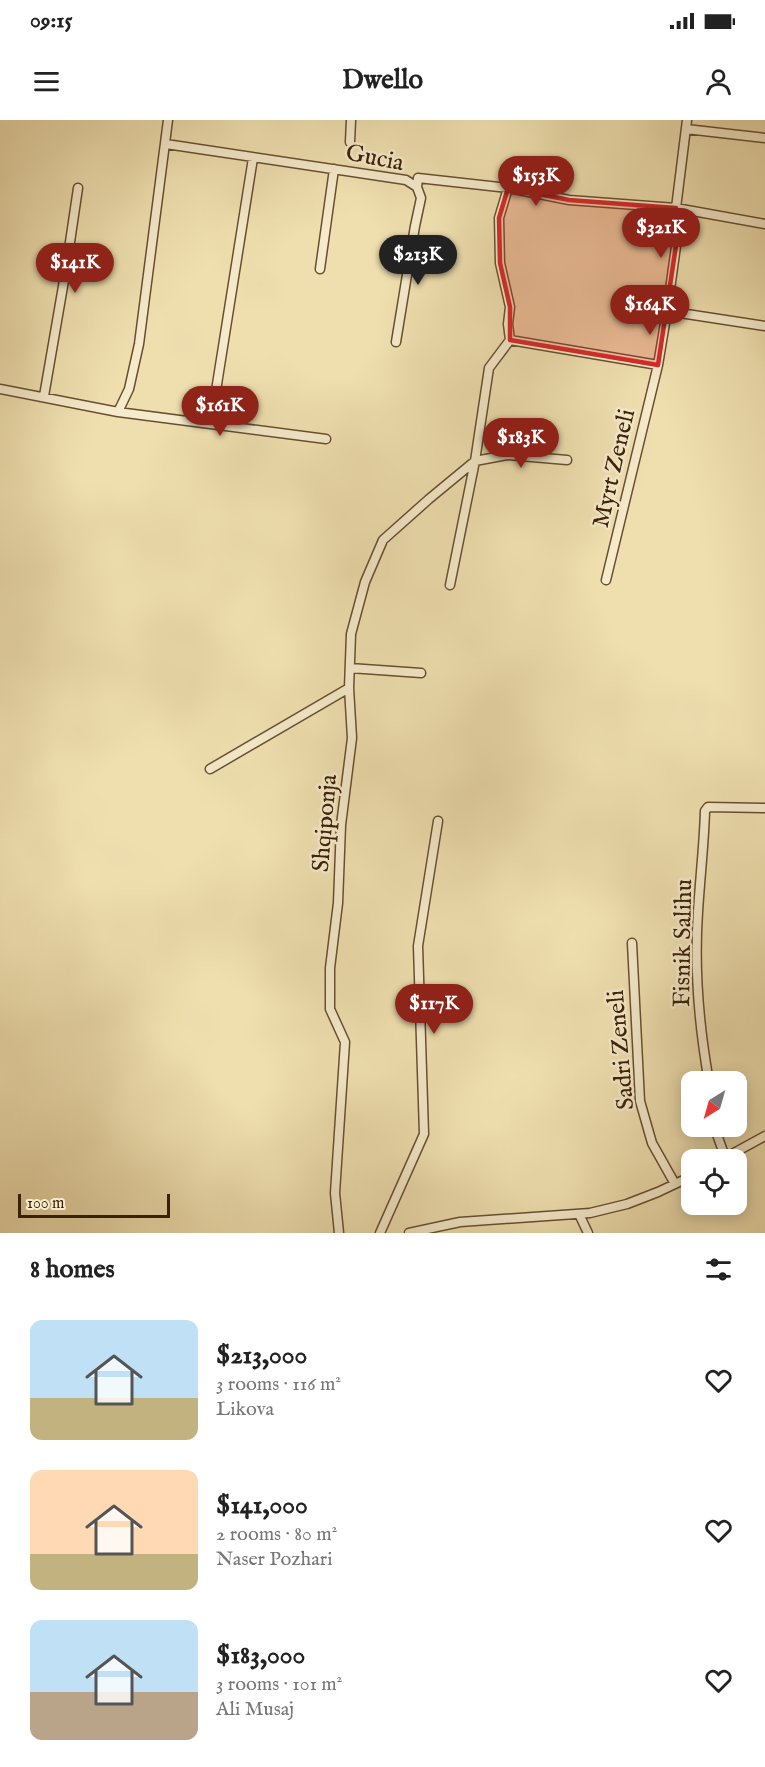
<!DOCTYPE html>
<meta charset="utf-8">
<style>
:root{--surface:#fff;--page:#f2f2f2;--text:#222;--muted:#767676;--accent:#8f2418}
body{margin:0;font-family:"IM FELL English",serif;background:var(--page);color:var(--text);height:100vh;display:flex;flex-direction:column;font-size:22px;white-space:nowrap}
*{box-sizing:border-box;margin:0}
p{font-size:20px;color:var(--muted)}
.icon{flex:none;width:33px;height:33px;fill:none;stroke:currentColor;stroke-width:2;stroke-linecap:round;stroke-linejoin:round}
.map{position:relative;height:1113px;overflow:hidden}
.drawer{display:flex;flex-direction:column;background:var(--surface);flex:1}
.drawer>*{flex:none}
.needle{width:39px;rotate:217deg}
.buttons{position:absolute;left:681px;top:951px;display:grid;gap:12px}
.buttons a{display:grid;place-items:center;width:66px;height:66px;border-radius:12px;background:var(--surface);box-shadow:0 3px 15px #0003;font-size:30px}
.scale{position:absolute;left:18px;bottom:15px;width:152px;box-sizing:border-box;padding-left:6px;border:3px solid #3a2106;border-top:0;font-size:16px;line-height:21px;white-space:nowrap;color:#3a2106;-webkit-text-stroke:4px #f5eacb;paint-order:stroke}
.price{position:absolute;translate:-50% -51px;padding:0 14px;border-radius:21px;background:var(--accent);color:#fff;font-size:20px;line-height:39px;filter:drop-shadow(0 2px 3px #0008)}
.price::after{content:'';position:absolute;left:50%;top:36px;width:18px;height:14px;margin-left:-9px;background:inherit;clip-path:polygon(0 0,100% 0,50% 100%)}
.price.on{background:#222;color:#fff}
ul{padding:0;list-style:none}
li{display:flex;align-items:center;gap:18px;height:150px;padding:0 30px}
li span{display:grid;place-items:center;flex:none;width:168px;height:120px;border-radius:12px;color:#555}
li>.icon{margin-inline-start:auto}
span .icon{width:72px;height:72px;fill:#fffc;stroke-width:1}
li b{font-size:26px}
h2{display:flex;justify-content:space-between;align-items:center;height:72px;padding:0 30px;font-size:26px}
.status{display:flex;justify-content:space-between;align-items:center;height:42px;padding:0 30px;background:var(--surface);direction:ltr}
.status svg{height:16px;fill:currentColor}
header{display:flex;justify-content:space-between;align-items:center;height:78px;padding:0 30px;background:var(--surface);font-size:27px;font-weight:700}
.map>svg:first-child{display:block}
</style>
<div class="status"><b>09:15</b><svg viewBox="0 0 49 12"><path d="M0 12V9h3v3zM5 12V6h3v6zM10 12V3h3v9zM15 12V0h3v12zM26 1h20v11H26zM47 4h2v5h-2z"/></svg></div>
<header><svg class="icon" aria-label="menu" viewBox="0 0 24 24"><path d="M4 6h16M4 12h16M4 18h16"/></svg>Dwello<svg class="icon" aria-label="person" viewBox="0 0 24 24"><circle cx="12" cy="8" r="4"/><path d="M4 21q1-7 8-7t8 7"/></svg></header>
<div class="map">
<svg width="765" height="1113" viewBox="0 0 765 1113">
<rect width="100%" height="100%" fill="#efdfaf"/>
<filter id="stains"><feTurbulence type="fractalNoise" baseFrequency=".00333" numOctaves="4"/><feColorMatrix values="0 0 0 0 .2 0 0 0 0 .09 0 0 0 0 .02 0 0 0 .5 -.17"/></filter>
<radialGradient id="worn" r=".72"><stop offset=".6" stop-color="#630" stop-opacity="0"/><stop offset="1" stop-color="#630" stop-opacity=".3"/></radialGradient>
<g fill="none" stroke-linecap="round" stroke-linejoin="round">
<g stroke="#675030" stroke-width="11">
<path id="minor" d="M 686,9 L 765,18
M 350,22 L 351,0
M 166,24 L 406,60 L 417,67 L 421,78 L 415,106 L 396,222
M 417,67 L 418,58 L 508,68 L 569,80 L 676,88 L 765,104
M 508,68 L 499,98 L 500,143 L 510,187 L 508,204 L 510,220
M 320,149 L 334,49
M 667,191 L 765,206
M 510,220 L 658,245
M 0,269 L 118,292 L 129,269 L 139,224 L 168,0
M 44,276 L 66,149 L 78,68
M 118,292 L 326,319
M 211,302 L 253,38
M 475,341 L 507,335 L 567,340
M 606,460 L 658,245 L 667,191 L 677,119 L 676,88 L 687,0
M 450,465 L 475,341 L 489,248 L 510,220
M 350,548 L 421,553
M 210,649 L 349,568
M 632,823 L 640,981 L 652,1023 L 675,1064
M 709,962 C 699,906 694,849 698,792 C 700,758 704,725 705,691 L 708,687 L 765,688
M 714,1006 L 725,1037
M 721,1040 L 765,1016
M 579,1094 L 588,1113
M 339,1113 L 335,1073 L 345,922 L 330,889 L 330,848 L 338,783 L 341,705 L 352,618 L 349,568 L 351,514 L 365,462 L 383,420 L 429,379 L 475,341
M 380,1113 L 424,1014 L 418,826 L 438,701
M 409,1113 L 460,1102 L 590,1093 L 627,1084 L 658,1072 L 692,1056"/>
</g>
<use href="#minor" stroke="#f5eacb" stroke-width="8"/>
</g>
<path fill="#d62828" fill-opacity="0.2" stroke="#d62828" stroke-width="4.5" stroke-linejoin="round" d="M 508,68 L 569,80 L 676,88 L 677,119 L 658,245 L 510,220 L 510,187 L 500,143 L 499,98 Z"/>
<g text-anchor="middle" stroke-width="5" stroke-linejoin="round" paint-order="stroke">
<g font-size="24" fill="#3a2106" stroke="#f5eacb">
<text transform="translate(375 37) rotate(11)" y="8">Gucia</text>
<text transform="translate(613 348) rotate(-77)" y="8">Myrt Zeneli</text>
<text transform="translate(324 703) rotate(-85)" y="8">Shqiponja</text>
<text transform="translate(682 823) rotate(-89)" y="8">Fisnik Salihu</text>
<text transform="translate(620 930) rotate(-95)" y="8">Sadri Zeneli</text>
</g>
</g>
<rect width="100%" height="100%" filter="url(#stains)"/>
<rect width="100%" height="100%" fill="url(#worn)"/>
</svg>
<div class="buttons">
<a><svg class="needle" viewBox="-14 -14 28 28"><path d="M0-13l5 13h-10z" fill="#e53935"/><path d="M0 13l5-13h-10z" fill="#767676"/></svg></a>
<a><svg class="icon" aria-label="locate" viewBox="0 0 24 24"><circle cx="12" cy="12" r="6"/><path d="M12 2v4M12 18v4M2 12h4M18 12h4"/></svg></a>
</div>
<div class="scale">100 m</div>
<b class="price" style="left:536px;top:87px">$153K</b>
<b class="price" style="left:661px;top:139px">$321K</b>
<b class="price on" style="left:418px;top:166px">$213K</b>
<b class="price" style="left:75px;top:174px">$141K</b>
<b class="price" style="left:650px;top:216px">$164K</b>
<b class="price" style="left:220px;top:317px">$161K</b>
<b class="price" style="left:521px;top:349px">$183K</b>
<b class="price" style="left:434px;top:915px">$117K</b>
</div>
<section class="drawer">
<h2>8 homes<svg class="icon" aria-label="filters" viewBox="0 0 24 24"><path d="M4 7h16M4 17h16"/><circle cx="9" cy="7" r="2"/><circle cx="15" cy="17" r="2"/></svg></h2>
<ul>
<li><span style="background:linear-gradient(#bfe0f5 65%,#c2b280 0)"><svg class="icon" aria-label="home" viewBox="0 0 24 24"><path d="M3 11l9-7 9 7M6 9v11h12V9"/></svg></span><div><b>$213,000</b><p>3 rooms · 116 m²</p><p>Likova</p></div><svg class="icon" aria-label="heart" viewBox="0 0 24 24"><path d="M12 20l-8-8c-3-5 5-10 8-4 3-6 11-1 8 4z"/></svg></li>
<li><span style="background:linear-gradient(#ffd9b3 70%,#c2b280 0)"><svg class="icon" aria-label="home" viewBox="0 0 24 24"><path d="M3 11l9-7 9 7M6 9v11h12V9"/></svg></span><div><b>$141,000</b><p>2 rooms · 80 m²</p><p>Naser Pozhari</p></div><svg class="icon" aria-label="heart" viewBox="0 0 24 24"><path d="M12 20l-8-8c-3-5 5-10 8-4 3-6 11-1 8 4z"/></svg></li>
<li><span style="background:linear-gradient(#bfe0f5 60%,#b9a48a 0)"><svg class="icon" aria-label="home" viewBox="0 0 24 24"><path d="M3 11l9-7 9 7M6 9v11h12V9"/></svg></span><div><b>$183,000</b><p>3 rooms · 101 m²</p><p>Ali Musaj</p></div><svg class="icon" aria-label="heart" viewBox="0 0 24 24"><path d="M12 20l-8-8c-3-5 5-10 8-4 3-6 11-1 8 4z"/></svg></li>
</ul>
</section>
